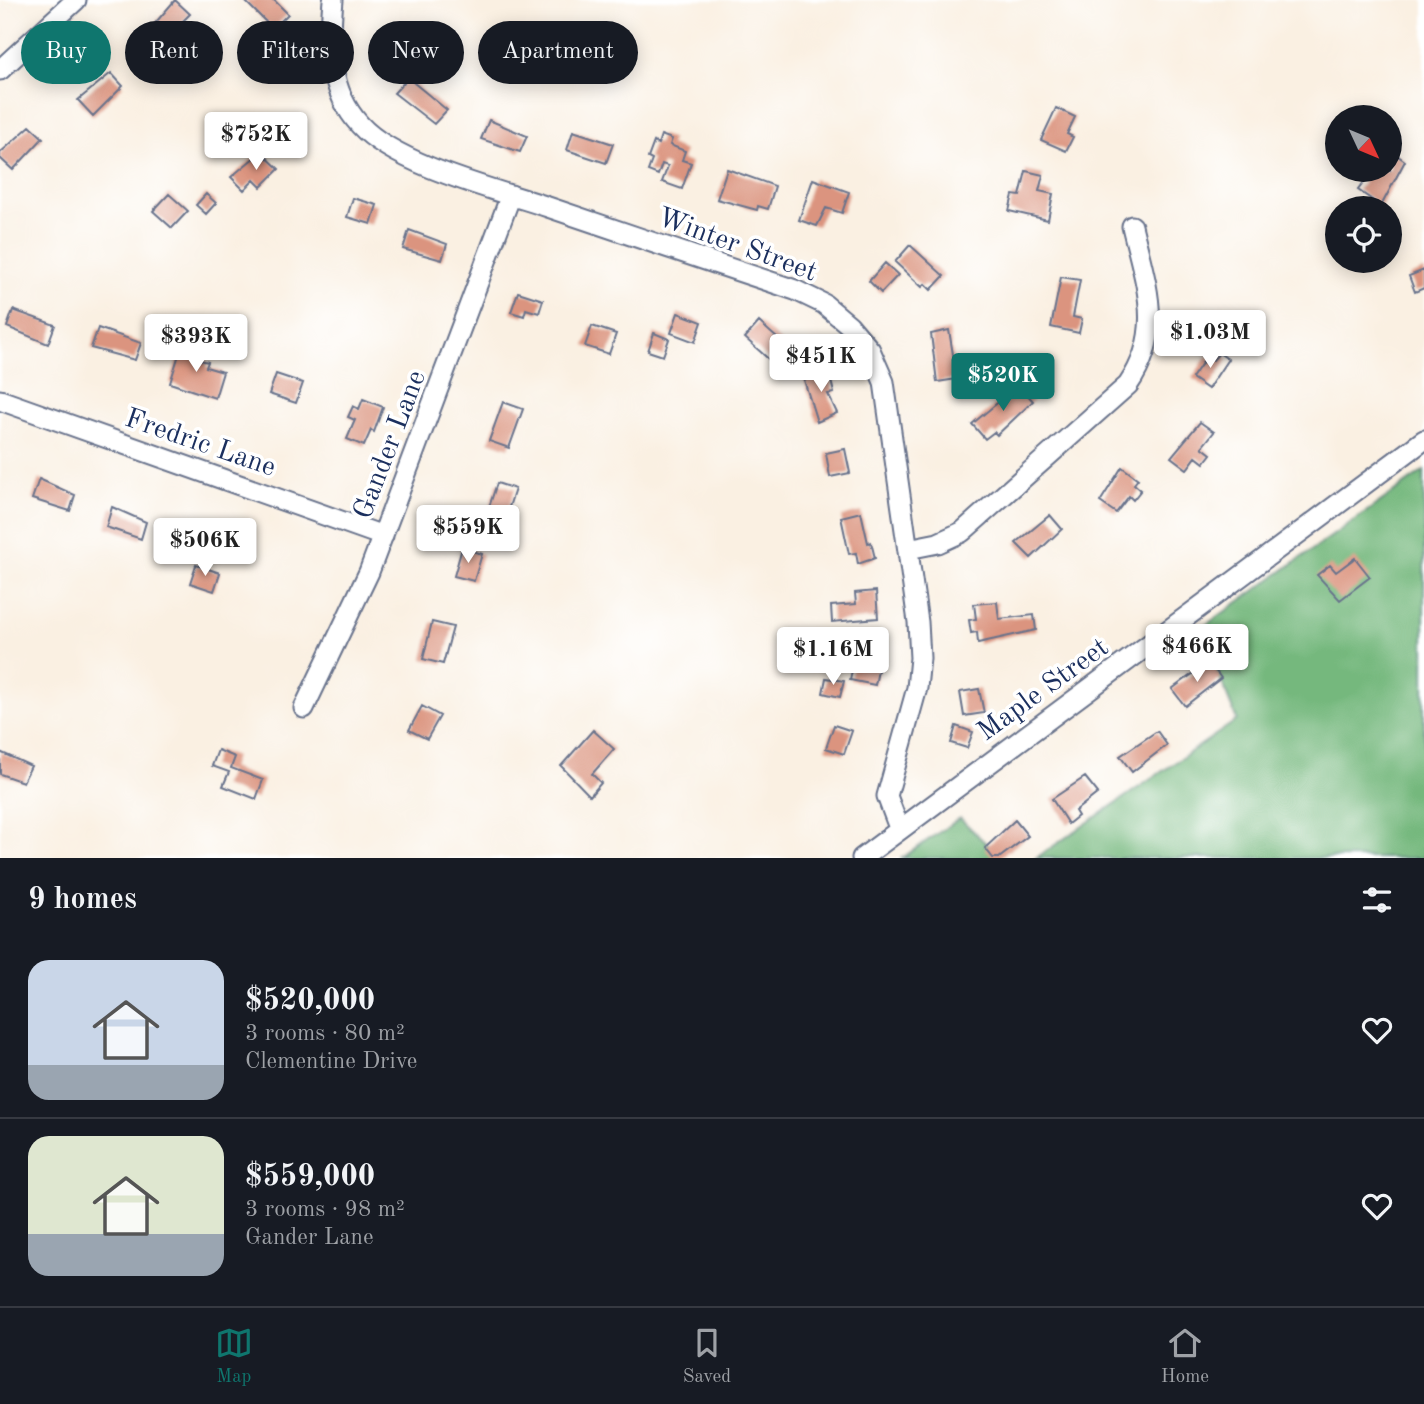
<!DOCTYPE html>
<meta charset="utf-8">
<style>
:root{--surface:#171b24;--page:#242831;--text:#f1f3f6;--muted:#9ea1a6;--line:#363941;--accent:#0f766e}
body{margin:0;font-family:"Old Standard TT",serif;background:var(--page);color:var(--text);height:100vh;display:flex;flex-direction:column;font-size:26px;white-space:nowrap}
*{box-sizing:border-box;margin:0}
p{font-size:23px;color:var(--muted)}
.icon{flex:none;width:38px;height:38px;fill:none;stroke:currentColor;stroke-width:2;stroke-linecap:round;stroke-linejoin:round}
.map{position:relative;height:858px;overflow:hidden}
.drawer{display:flex;flex-direction:column;background:var(--surface);flex:1}
.drawer>*{flex:none}
.top-card{position:absolute;left:21px;top:21px;width:700px;height:63px;display:flex;gap:14px}
.needle{width:46px;rotate:134deg}
.controls{position:absolute;left:1325px;top:105px;display:grid;gap:14px}
.controls a{display:grid;place-items:center;width:77px;height:77px;border-radius:50%;background:var(--surface);box-shadow:0 4px 18px #0003;font-size:35px}
.price{position:absolute;translate:-50% -60px;padding:0 16px;border-radius:7px;background:#fff;color:#222;font-size:23px;line-height:46px;filter:drop-shadow(0 2px 4px #0008)}
.price::after{content:'';position:absolute;left:50%;top:42px;width:21px;height:16px;margin-left:-10px;background:inherit;clip-path:polygon(0 0,100% 0,50% 100%)}
.price.current{background:var(--accent);color:#fff}
ul{padding:0;list-style:none}
li{display:flex;align-items:center;gap:21px;height:175px;padding:0 28px}
li+li{border-top:2px solid var(--line)}
li span{display:grid;place-items:center;flex:none;width:196px;height:140px;border-radius:21px;color:#555}
li>.icon{margin-inline-start:auto}
span .icon{width:84px;height:84px;fill:#fffc;stroke-width:1}
li b{font-size:30px}
h2{display:flex;justify-content:space-between;align-items:center;height:84px;padding:0 28px;font-size:30px}
.chip{padding:0 24px;border-radius:32px;background:var(--surface);box-shadow:0 4px 18px #0003;font-size:24px;line-height:63px}
.chip.current{background:var(--accent);color:#fff}
.menu{display:flex;justify-content:space-around;align-items:center;height:98px;border-top:2px solid var(--line);background:var(--surface);font-size:19px;color:var(--muted)}
.menu a{display:grid;justify-items:center;gap:4px}
.menu .current{color:var(--accent)}
.map>svg:first-child{display:block}
</style>
<div class="map">
<svg width="1424" height="858" viewBox="0 0 1424 858">
<rect width="100%" height="100%" fill="#fff"/>
<filter id="ink" filterUnits="userSpaceOnUse"><feTurbulence type="fractalNoise" baseFrequency=".0143" numOctaves="2"/><feDisplacementMap in="SourceGraphic" scale="14" xChannelSelector="R" yChannelSelector="G"/><feConvolveMatrix kernelMatrix="1 2 1 2 8 2 1 2 1" color-interpolation-filters="sRGB"/></filter>
<filter id="wash" filterUnits="userSpaceOnUse"><feTurbulence type="fractalNoise" baseFrequency=".00686" numOctaves="4" result="noise"/><feDisplacementMap in="SourceGraphic" scale="28" xChannelSelector="R" yChannelSelector="G"/><feGaussianBlur stdDeviation="1.57" result="paint"/><feColorMatrix in="noise" values="0 0 0 0 0 0 0 0 0 0 0 0 0 0 0 0 0 1.4 0 .05"/><feComposite in="paint" operator="in"/></filter>
<g filter="url(#wash)">
<rect width="100%" height="100%" fill="#faf0e2"/>
<path fill="#74b87d" stroke="#48746e" stroke-width="2" d="M 1424,471 L 1424,858 L 1036,858 L 1237,720 L 1200,629 Z
M 960,818 L 1001,858 L 902,858 Z"/>
<g id="blocks">
<path fill="#db947f" d="M 175,0 L 190,14 L 157,47 L 145,35 Z
M 244,0 L 274,0 L 288,14 L 273,29 Z
M 111,73 L 123,86 L 93,116 L 78,100 Z
M 408,78 L 447,110 L 434,124 L 394,93 Z
M 1056,108 L 1075,117 L 1067,134 L 1073,137 L 1066,151 L 1041,140 Z
M 489,120 L 527,136 L 520,152 L 481,139 Z
M 30,126 L 43,138 L 13,170 L 0,158 L 0,153 Z
M 573,131 L 613,144 L 606,163 L 567,150 Z
M 661,135 L 672,139 L 670,145 L 685,151 L 682,160 L 691,163 L 682,189 L 662,182 L 668,166 L 662,164 L 658,175 L 648,171 L 652,160 L 648,158 L 654,142 L 658,144 Z
M 1390,150 L 1405,161 L 1381,206 L 1358,190 L 1364,182 L 1356,177 L 1362,170 L 1390,170 Z
M 261,152 L 279,169 L 261,187 L 254,180 L 244,190 L 231,177 Z
M 727,169 L 775,186 L 768,209 L 758,206 L 757,210 L 717,199 Z
M 1026,171 L 1043,175 L 1039,191 L 1053,194 L 1048,220 L 1009,211 L 1013,195 L 1020,196 Z
M 813,179 L 849,192 L 842,213 L 826,208 L 817,226 L 799,220 Z
M 169,194 L 188,211 L 172,228 L 153,211 Z
M 206,194 L 216,203 L 206,214 L 196,205 Z
M 353,198 L 377,205 L 371,224 L 347,217 Z
M 409,230 L 447,244 L 442,260 L 403,249 Z
M 910,245 L 944,276 L 931,290 L 925,284 L 922,287 L 895,262 Z
M 885,263 L 898,275 L 881,293 L 869,281 Z
M 1424,270 L 1424,288 L 1415,292 L 1409,276 Z
M 1061,277 L 1080,280 L 1073,317 L 1082,319 L 1079,333 L 1051,327 Z
M 518,292 L 543,300 L 539,313 L 526,309 L 524,316 L 511,312 Z
M 13,310 L 55,325 L 48,344 L 7,327 Z
M 678,313 L 702,322 L 695,342 L 671,333 Z
M 759,322 L 787,347 L 773,363 L 745,338 Z
M 592,326 L 616,334 L 609,354 L 585,346 Z
M 98,328 L 141,343 L 135,360 L 91,348 Z
M 949,330 L 957,379 L 937,382 L 931,334 Z
M 654,333 L 669,339 L 663,356 L 648,351 Z
M 181,348 L 198,353 L 196,359 L 208,362 L 206,367 L 223,372 L 215,398 L 170,383 Z
M 1219,353 L 1228,359 L 1208,389 L 1192,378 L 1207,356 L 1213,360 Z
M 828,368 L 834,393 L 828,394 L 837,413 L 817,422 L 804,380 L 813,378 L 811,371 Z
M 276,374 L 303,383 L 296,403 L 269,394 Z
M 1019,385 L 1033,401 L 997,435 L 994,432 L 985,439 L 972,424 Z
M 363,399 L 383,407 L 374,432 L 371,430 L 364,446 L 347,439 L 355,420 L 348,417 L 353,406 L 359,409 Z
M 503,402 L 523,409 L 509,448 L 489,441 Z
M 1200,422 L 1214,432 L 1202,447 L 1211,454 L 1204,463 L 1196,457 L 1187,469 L 1171,457 Z
M 845,449 L 850,473 L 830,477 L 826,453 Z
M 1122,467 L 1138,479 L 1134,484 L 1141,490 L 1133,500 L 1129,496 L 1116,513 L 1100,502 Z
M 39,479 L 75,495 L 70,511 L 32,499 Z
M 497,483 L 515,489 L 507,513 L 489,507 Z
M 112,507 L 146,522 L 141,539 L 106,527 Z
M 861,512 L 868,543 L 871,542 L 875,558 L 858,564 L 856,553 L 849,554 L 841,517 Z
M 1050,515 L 1062,529 L 1031,558 L 1016,543 Z
M 462,548 L 482,554 L 474,581 L 454,576 Z
M 1355,558 L 1370,577 L 1340,600 L 1317,575 L 1330,565 L 1336,572 Z
M 196,565 L 220,573 L 214,591 L 190,583 Z
M 876,591 L 878,618 L 832,622 L 831,606 L 856,604 L 855,593 Z
M 997,602 L 999,619 L 1034,615 L 1036,630 L 978,643 L 977,632 L 971,633 L 969,620 L 976,619 L 974,604 Z
M 432,622 L 453,627 L 443,664 L 423,659 Z
M 855,656 L 880,661 L 875,685 L 850,680 Z
M 1209,662 L 1221,678 L 1185,706 L 1172,689 Z
M 826,678 L 844,681 L 840,697 L 823,693 Z
M 979,689 L 984,713 L 964,716 L 960,692 Z
M 422,706 L 440,716 L 427,739 L 409,730 Z
M 834,725 L 852,731 L 844,754 L 826,748 Z
M 956,726 L 973,732 L 967,748 L 951,743 Z
M 593,730 L 614,749 L 592,774 L 601,783 L 590,796 L 561,766 Z
M 1157,731 L 1167,745 L 1132,772 L 1120,756 Z
M 218,750 L 235,757 L 231,768 L 263,780 L 256,799 L 223,786 L 229,772 L 212,766 Z
M 0,752 L 31,766 L 23,782 L 0,774 Z
M 1085,777 L 1098,793 L 1075,811 L 1078,816 L 1068,824 L 1052,799 Z
M 1015,820 L 1028,836 L 999,858 L 993,858 L 985,848 Z"/>
</g>
</g>
<g filter="url(#ink)">
<use href="#blocks" fill-opacity="0" stroke="#69738c" stroke-width="2"/>
<g fill="none" stroke-linecap="round" stroke-linejoin="round">
<g stroke="#69738c" stroke-width="23">
<path id="minor" d="M 333,0 C 329,45 328,90 360,125 C 396,165 497,190 548,207 C 630,235 713,263 795,290 L 824,304 L 849,325 L 870,350 L 884,382 L 918,622 L 920,658 L 917,688 L 887,796 L 899,828
M 0,70 L 76,0
M 0,400 L 383,536
M 908,549 L 938,543 L 962,532 L 1128,385 C 1165,331 1146,285 1132,226
M 304,708 L 369,572 L 511,195
M 862,858 L 1424,440"/>
</g>
<use href="#minor" stroke="#fff" stroke-width="19"/>
</g>
</g>
<g text-anchor="middle" stroke-width="7" stroke-linejoin="round" paint-order="stroke">
<g font-size="28" fill="#1b2f5e" stroke="#fff">
<text transform="translate(738 243) rotate(20)" y="10">Winter Street</text>
<text transform="translate(201 441) rotate(19)" y="10">Fredric Lane</text>
<text transform="translate(388 444) rotate(-69)" y="10">Gander Lane</text>
<text transform="translate(1042 688) rotate(-36)" y="10">Maple Street</text>
</g>
</g>
</svg>
<div class="controls">
<a><svg class="needle" viewBox="-14 -14 28 28"><path d="M0-13l5 13h-10z" fill="#e53935"/><path d="M0 13l5-13h-10z" fill="#9ea1a6"/></svg></a>
<a><svg class="icon" aria-label="locate" viewBox="0 0 24 24"><circle cx="12" cy="12" r="6"/><path d="M12 2v4M12 18v4M2 12h4M18 12h4"/></svg></a>
</div>
<b class="price" style="left:256px;top:172px">$752K</b>
<b class="price" style="left:1210px;top:370px">$1.03M</b>
<b class="price" style="left:196px;top:374px">$393K</b>
<b class="price" style="left:821px;top:394px">$451K</b>
<b class="price current" style="left:1003px;top:413px">$520K</b>
<b class="price" style="left:468px;top:565px">$559K</b>
<b class="price" style="left:205px;top:578px">$506K</b>
<b class="price" style="left:1197px;top:684px">$466K</b>
<b class="price" style="left:833px;top:687px">$1.16M</b>
<div class="top-card">
<a class="chip current">Buy</a>
<a class="chip">Rent</a>
<a class="chip">Filters</a>
<a class="chip">New</a>
<a class="chip">Apartment</a>
</div>
</div>
<section class="drawer">
<h2>9 homes<svg class="icon" aria-label="filters" viewBox="0 0 24 24"><path d="M4 7h16M4 17h16"/><circle cx="9" cy="7" r="2"/><circle cx="15" cy="17" r="2"/></svg></h2>
<ul>
<li><span style="background:linear-gradient(#c9d6e8 75%,#9aa5b1 0)"><svg class="icon" aria-label="home" viewBox="0 0 24 24"><path d="M3 11l9-7 9 7M6 9v11h12V9"/></svg></span><div><b>$520,000</b><p>3 rooms · 80 m²</p><p>Clementine Drive</p></div><svg class="icon" aria-label="heart" viewBox="0 0 24 24"><path d="M12 20l-8-8c-3-5 5-10 8-4 3-6 11-1 8 4z"/></svg></li>
<li><span style="background:linear-gradient(#dfe7d0 70%,#9aa5b1 0)"><svg class="icon" aria-label="home" viewBox="0 0 24 24"><path d="M3 11l9-7 9 7M6 9v11h12V9"/></svg></span><div><b>$559,000</b><p>3 rooms · 98 m²</p><p>Gander Lane</p></div><svg class="icon" aria-label="heart" viewBox="0 0 24 24"><path d="M12 20l-8-8c-3-5 5-10 8-4 3-6 11-1 8 4z"/></svg></li>
</ul>
</section>
<nav class="menu">
<a class="current"><svg class="icon" aria-label="map" viewBox="0 0 24 24"><path d="M3 6l6-2 6 2 6-2v14l-6 2-6-2-6 2zM9 4v14M15 6v14"/></svg>Map</a>
<a><svg class="icon" aria-label="saved" viewBox="0 0 24 24"><path d="M7 4h10v16l-5-4-5 4z"/></svg>Saved</a>
<a><svg class="icon" aria-label="home" viewBox="0 0 24 24"><path d="M3 11l9-7 9 7M6 9v11h12V9"/></svg>Home</a>
</nav>
